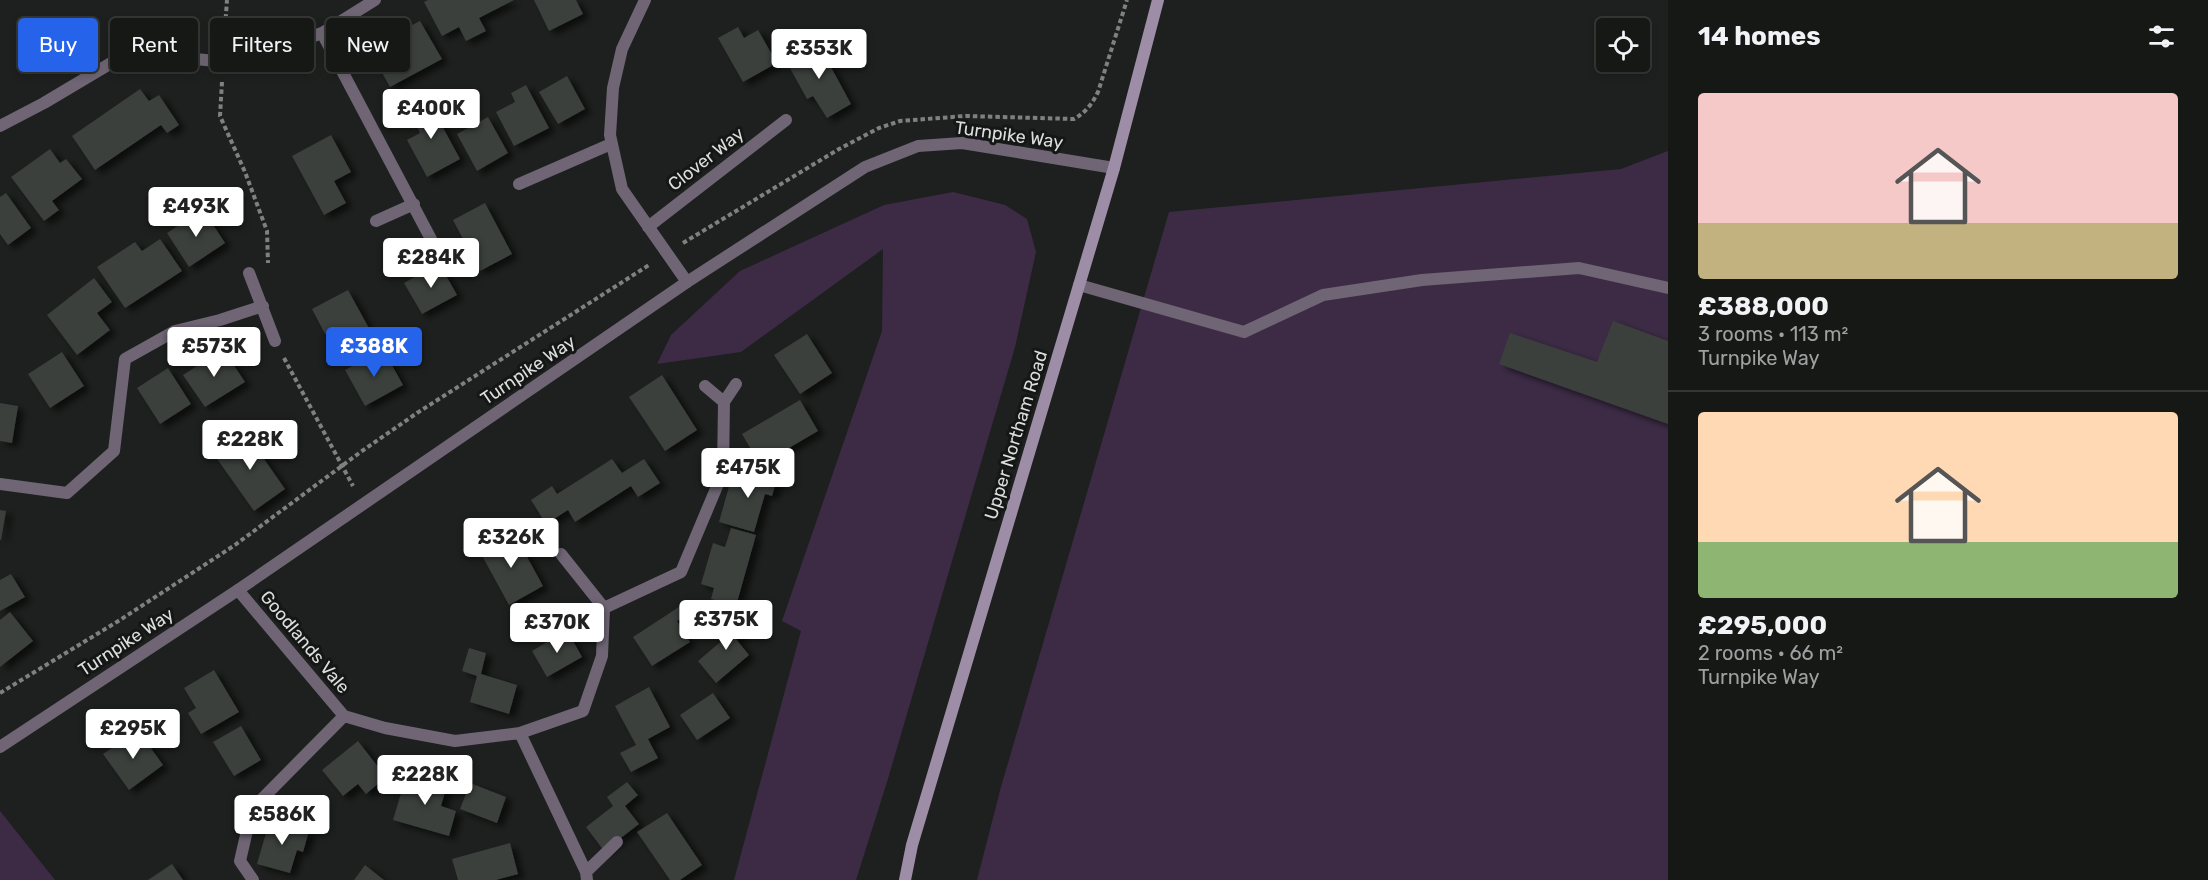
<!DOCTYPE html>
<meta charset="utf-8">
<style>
:root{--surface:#161816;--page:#232523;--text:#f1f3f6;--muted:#9ea0a1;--line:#353735;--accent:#2563eb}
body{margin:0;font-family:Rubik,sans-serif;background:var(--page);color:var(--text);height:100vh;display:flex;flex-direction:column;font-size:22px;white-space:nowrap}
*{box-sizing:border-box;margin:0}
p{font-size:20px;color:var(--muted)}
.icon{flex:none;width:33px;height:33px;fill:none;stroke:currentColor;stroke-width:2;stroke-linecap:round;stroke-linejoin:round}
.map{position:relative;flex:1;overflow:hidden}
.details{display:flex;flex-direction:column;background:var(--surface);width:540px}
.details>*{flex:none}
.banner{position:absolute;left:18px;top:18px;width:570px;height:54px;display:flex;gap:12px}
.tools{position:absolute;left:1596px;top:18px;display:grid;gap:12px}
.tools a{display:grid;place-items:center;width:54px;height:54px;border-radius:6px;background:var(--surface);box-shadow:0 3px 9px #0003,0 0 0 2px var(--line);font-size:30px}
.price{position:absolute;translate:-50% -51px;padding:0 14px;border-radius:6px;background:#fff;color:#222;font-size:20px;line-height:39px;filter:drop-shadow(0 2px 3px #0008)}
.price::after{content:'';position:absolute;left:50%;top:36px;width:18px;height:14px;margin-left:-9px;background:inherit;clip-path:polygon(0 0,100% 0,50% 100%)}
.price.on{background:var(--accent);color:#fff}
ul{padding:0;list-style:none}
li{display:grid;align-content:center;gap:12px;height:318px;padding:0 30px}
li+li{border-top:2px solid var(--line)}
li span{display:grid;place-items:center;height:186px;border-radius:6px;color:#555}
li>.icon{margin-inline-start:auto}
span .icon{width:108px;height:108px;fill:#fffc;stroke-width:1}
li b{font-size:26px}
h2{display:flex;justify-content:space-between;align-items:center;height:72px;padding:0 30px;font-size:26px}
.pill{padding:0 21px;border-radius:6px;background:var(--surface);box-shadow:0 3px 9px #0003,0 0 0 2px var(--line);font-size:21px;line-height:54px}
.pill.on{background:var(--accent);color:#fff}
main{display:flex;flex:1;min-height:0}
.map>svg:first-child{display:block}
</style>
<main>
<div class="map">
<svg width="1668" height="880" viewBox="0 0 1668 880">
<defs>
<filter id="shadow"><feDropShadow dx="6" dy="4" stdDeviation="3" flood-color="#0009"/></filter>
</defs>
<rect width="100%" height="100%" fill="#1d201e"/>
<path fill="#3d2b46" d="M 1668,151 L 1668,880 L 977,880 L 1001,787 L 1169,212 L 1621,169 Z
M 953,192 L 1005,205 L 1027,219 L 1036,252 L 1015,347 L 887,782 L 856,880 L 734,880 L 801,631 L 782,621 L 882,331 L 883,249 L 741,352 L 657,364 L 671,335 L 740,271 L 884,205 Z
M 0,811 L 55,880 L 0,880 Z"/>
<path fill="#3b3f3d" filter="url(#shadow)" d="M 428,0 L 514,0 L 479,18 L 486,31 L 466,41 L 459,27 L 442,36 L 424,2 Z
M 534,0 L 576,0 L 583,14 L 549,31 Z
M 400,18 L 406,28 L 420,21 L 442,59 L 390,87 L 363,38 Z
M 738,27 L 744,38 L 758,30 L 777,63 L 743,82 L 718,38 Z
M 818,43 L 851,104 L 827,118 L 813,96 L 807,99 L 786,61 Z
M 567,76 L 585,109 L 558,124 L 539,92 Z
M 526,85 L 549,128 L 514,146 L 496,112 L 515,102 L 511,93 Z
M 140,89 L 149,101 L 159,95 L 179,125 L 167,133 L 161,125 L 95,170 L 72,136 Z
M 427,98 L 460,159 L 427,177 L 407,140 L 420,133 L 408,109 Z
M 488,117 L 508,153 L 477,171 L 457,134 Z
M 331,135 L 351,172 L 334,181 L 346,203 L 324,215 L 292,156 Z
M 50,149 L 60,163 L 66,159 L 82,179 L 52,201 L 59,210 L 44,221 L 11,177 Z
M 6,193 L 31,228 L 8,245 L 0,234 L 0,197 Z
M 485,203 L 512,254 L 480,271 L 453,220 Z
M 203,209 L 225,243 L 189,267 L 167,233 Z
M 160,239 L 182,271 L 125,308 L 97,267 L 135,242 L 142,251 Z
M 439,263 L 457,295 L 422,314 L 404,283 Z
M 94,278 L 112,302 L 97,313 L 110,330 L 77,355 L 47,315 Z
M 348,290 L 376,341 L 346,358 L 332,330 L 325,334 L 312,309 Z
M 1613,321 L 1668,341 L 1668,424 L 1499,364 L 1510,333 L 1597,362 Z
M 807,334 L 832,373 L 800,394 L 774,355 Z
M 223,349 L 245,382 L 205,407 L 183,375 Z
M 383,349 L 403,385 L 365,406 L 345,370 Z
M 62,352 L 84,386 L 50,408 L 28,374 Z
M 168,368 L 191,404 L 160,424 L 137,388 Z
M 662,375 L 697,430 L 665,451 L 629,397 Z
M 800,400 L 818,431 L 760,465 L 742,434 Z
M 0,403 L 18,406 L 12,443 L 0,441 Z
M 252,430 L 265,449 L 260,453 L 285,489 L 254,511 L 215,456 Z
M 612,459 L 622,473 L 644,459 L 660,483 L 638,497 L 631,486 L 575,522 L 568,510 L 546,524 L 531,500 L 552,486 L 557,494 Z
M 751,465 L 779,473 L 772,496 L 765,494 L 754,532 L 719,522 L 730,483 L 744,488 Z
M 0,510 L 6,511 L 1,540 L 0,540 Z
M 731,528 L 756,535 L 736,606 L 711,599 L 714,588 L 701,584 L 713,543 L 725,547 Z
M 514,533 L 543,586 L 509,605 L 480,552 Z
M 11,574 L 25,597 L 0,611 L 0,580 Z
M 682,605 L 688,614 L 677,621 L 690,642 L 652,666 L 633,637 Z
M 10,612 L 33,641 L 0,667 L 0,620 Z
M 739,615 L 750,628 L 736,639 L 749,655 L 716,683 L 698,661 L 725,638 L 720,632 Z
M 567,630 L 582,657 L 547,677 L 532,651 Z
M 469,648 L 486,653 L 481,674 L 517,685 L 509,714 L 470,702 L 477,676 L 462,671 Z
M 214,670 L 239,712 L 201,734 L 188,713 L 196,708 L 184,688 Z
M 649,687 L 670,727 L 648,739 L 658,758 L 631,772 L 620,753 L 636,745 L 615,706 Z
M 713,693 L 730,718 L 697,740 L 680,715 Z
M 241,726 L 261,760 L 234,776 L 213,742 Z
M 138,730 L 163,765 L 129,790 L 103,754 Z
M 358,741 L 386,777 L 366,794 L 358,784 L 343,796 L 322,770 Z
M 420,773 L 448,782 L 441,806 L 456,811 L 449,836 L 393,820 L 404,783 L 416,786 Z
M 627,782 L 638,795 L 625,806 L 639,824 L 604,851 L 586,827 L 613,806 L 607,797 Z
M 470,783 L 506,797 L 497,823 L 460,809 Z
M 667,813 L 702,865 L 680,880 L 670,880 L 637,832 Z
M 270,819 L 309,831 L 303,852 L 297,850 L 290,873 L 257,864 Z
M 510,843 L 518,874 L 496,880 L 458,880 L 452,859 Z
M 172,864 L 183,880 L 148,880 Z
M 365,865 L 384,880 L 354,880 Z"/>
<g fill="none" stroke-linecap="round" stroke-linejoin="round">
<path stroke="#7f8180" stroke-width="4" stroke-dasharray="4.5 3" stroke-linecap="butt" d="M 224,41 L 227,0
M 222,82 L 220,116 L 245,172 L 267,231 L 268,263
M 683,243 L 839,149 L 879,128 L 900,121 L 966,116 L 1074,119 C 1086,112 1092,104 1098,92 L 1127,0
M 284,358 L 353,486
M 0,693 L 120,620 L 235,545 L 362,451 L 417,413 L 649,265"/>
<path stroke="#6f6574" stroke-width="12" d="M 1079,285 L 1244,332 L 1323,295 L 1422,280 L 1579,268 L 1668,288"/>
<path stroke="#6f6574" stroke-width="12" d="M 645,0 L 622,49 L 613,88 L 610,135 L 622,189 L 687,282
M 322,33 L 432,241
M 0,126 L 44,103 L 128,53 L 239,63 L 322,33 L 375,0
M 519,184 L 611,144
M 376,221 L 414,204
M 648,227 L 786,120
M 249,273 L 275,341
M 705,386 L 724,402
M 0,484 L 67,493 L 114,451 L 125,359 L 175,331 L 220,320 L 263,306
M 238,590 L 344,716 L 385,728 L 455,741 L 520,733 L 583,711 L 602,656 L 604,608 L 561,554
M 604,608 L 681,572 L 723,472 L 724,402 L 736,384
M 520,733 L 586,872 L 587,880
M 586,872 L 617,842
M 253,880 L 240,861 L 252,809 L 344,716"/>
<path stroke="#6f6574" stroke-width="12" d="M 0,747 L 238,590 L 687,282 L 865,167 L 918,146 L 962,143 L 1114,168"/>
<path stroke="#9e8da6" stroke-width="12" d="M 905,880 L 912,845 L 1114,168 L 1158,0"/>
</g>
<g text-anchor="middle" stroke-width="6" stroke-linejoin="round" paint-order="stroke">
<g font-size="18" fill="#dcdedd" stroke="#141715">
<text transform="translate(1009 135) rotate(8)" y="6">Turnpike Way</text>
<text transform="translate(706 159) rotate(-38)" y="6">Clover Way</text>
<text transform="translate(528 370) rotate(-34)" y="6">Turnpike Way</text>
<text transform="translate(1016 435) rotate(-73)" y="6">Upper Northam Road</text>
<text transform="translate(126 642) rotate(-33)" y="6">Turnpike Way</text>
<text transform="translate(305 642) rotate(50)" y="6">Goodlands Vale</text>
</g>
</g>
</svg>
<div class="tools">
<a><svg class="icon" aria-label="locate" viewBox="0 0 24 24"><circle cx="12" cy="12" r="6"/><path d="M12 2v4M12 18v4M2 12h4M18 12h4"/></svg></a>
</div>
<b class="price" style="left:819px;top:80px">£353K</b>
<b class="price" style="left:431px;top:140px">£400K</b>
<b class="price" style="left:196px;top:238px">£493K</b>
<b class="price" style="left:431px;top:289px">£284K</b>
<b class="price" style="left:214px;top:378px">£573K</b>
<b class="price on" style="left:374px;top:378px">£388K</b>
<b class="price" style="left:250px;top:471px">£228K</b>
<b class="price" style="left:748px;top:499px">£475K</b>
<b class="price" style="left:511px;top:569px">£326K</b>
<b class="price" style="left:726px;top:651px">£375K</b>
<b class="price" style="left:557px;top:654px">£370K</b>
<b class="price" style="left:133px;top:760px">£295K</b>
<b class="price" style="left:425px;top:806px">£228K</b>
<b class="price" style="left:282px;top:846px">£586K</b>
<div class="banner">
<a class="pill on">Buy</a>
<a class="pill">Rent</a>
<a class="pill">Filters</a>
<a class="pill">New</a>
</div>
</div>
<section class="details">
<h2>14 homes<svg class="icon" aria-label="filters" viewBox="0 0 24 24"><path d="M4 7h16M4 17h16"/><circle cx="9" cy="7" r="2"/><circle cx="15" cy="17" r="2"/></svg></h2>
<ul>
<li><span style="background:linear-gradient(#f6c9c9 70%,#c2b280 0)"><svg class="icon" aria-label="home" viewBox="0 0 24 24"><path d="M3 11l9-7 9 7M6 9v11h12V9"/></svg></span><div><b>£388,000</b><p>3 rooms · 113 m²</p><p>Turnpike Way</p></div></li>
<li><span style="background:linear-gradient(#ffd9b3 70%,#8fb573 0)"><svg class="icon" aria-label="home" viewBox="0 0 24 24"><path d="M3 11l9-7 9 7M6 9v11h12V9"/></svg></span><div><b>£295,000</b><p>2 rooms · 66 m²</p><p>Turnpike Way</p></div></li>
</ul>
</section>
</main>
